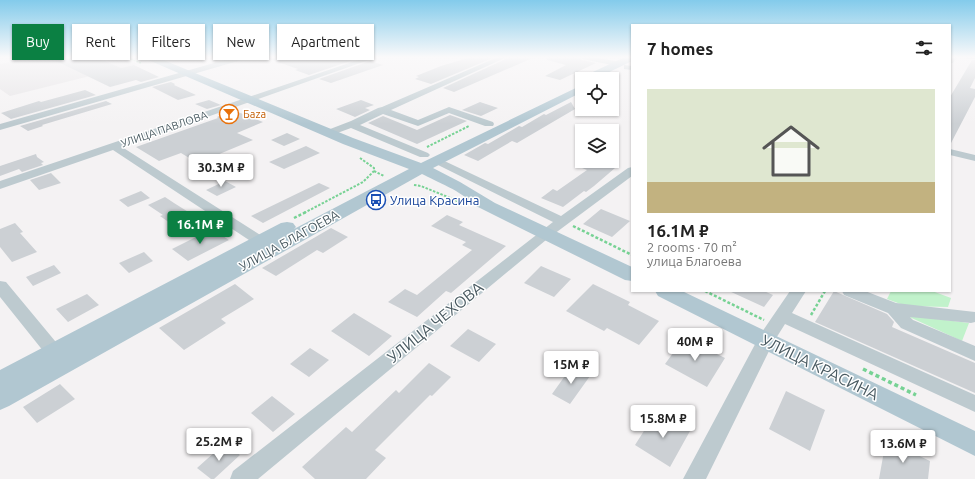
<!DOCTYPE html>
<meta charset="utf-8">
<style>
:root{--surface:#fff;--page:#f6f6f6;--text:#222;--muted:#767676;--accent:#0b8043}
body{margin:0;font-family:Ubuntu,sans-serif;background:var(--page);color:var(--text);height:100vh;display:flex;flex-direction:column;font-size:15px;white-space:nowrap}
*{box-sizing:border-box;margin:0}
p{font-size:13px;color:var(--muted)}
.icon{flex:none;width:22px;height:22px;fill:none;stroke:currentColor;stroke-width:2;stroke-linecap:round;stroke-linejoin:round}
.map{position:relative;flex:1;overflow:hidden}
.side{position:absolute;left:631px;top:24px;width:320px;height:268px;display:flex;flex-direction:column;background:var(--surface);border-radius:0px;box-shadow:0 1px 3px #0004}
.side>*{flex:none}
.banner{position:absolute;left:12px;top:24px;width:380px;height:36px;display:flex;gap:8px}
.controls{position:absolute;left:575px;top:72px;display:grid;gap:8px}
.controls a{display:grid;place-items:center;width:44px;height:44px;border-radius:0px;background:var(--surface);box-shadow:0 1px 3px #0004;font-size:20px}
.price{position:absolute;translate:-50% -34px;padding:0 9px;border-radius:4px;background:#fff;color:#222;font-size:13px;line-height:26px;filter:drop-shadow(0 1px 2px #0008)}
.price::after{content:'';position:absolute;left:50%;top:24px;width:12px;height:9px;margin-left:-6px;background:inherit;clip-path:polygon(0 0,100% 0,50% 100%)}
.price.on{background:var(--accent);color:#fff}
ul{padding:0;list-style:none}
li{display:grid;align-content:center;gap:8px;height:212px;padding:0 16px}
li span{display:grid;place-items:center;height:124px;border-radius:0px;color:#555}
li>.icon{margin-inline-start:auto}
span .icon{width:72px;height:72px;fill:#fffc;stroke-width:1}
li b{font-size:17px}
h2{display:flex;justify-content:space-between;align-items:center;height:48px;padding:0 16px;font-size:17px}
.chip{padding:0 14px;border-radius:0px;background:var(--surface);box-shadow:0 1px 3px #0004;font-size:14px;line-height:36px}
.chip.on{background:var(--accent);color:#fff}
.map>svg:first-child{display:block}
</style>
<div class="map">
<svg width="975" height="479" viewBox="0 0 975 479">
<rect width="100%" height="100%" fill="#f4f2f3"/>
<path fill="#e5e3e5" d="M 34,57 L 122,57 L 138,64 L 10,96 L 0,89 L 0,64 Z"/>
<path fill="#c1f2cb" d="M 891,291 L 932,291 L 951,298 L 948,307 L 906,306 L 887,299 Z
M 905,315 L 969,323 L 962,341 Z"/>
<path fill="#ccd0d4" d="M 75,57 L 95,57 L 121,68 L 134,65 L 159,77 L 141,82 L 136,80 L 110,87 L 56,61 Z
M 266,57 L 317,57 L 328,60 L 338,57 L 359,58 L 309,75 L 295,70 L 298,69 L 266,58 Z
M 471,57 L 495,57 L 431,84 L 415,79 L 419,77 L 416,76 L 441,66 Z
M 508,57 L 535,57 L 454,92 L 443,88 L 508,58 Z
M 547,57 L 580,57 L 582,60 L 596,63 L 560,80 L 545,76 L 566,65 L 547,60 Z
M 972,60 L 975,60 L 975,78 L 970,88 L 975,89 L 975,97 L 950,145 L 950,97 Z
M 370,61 L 383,65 L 331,83 L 319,79 Z
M 171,82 L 175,84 L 174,85 L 196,95 L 178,100 L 152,87 Z
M 85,90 L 96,95 L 11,119 L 1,113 L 39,101 L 41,102 Z
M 209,100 L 221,105 L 207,109 L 195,104 Z
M 361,100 L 374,105 L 365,108 L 370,110 L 355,117 L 336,109 Z
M 106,101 L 112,104 L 42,125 L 43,126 L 28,131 L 20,126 Z
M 480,102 L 498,108 L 481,116 L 462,110 Z
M 571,102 L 575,109 L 517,143 L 512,141 L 478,161 L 464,155 L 485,143 L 488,144 L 519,126 L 522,127 L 544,114 L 546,115 Z
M 233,110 L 263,122 L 237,133 L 253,140 L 217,155 L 239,167 L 209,179 L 195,170 L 204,167 L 181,153 L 159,161 L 136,147 L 218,118 L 217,117 L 221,115 L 219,114 Z
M 450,115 L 467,121 L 417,144 L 368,123 L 383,116 L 417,130 Z
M 287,133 L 300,139 L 284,146 L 271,140 Z
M 306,146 L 320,153 L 284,169 L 269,162 Z
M 36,154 L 37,157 L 44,162 L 41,163 L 43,165 L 22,172 L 19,169 L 0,176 L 0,166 Z
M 591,161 L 618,161 L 611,166 L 615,168 L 594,186 L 586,192 L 584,191 L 563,207 L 541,198 L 553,189 L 557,191 L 587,170 L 582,168 Z
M 51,173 L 61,183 L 39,190 L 30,180 Z
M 225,181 L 236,187 L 217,196 L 206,190 Z
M 319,183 L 330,188 L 263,223 L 251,216 Z
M 141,191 L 150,198 L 128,207 L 119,200 Z
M 165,197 L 174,203 L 190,213 L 170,223 L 160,216 L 163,215 L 148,205 Z
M 601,209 L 630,221 L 612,237 L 583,224 Z
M 447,215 L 463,222 L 459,225 L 506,246 L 451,293 L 446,291 L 417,317 L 388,302 L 405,289 L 417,295 L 472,250 L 462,245 L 466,242 L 431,226 Z
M 15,223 L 23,232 L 20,233 L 37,252 L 12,262 L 0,247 L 0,229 Z
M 331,228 L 348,237 L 323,253 L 317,250 L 276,276 L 262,268 Z
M 212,229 L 229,240 L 188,261 L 172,249 Z
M 144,252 L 153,261 L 129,273 L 119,263 Z
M 54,265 L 61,273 L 33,286 L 26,277 Z
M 541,266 L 571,279 L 554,297 L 524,283 Z
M 235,284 L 254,299 L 221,319 L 226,323 L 184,350 L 159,328 Z
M 593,284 L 630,302 L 628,305 L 659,321 L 639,345 L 607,328 L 604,331 L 566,311 Z
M 729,291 L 764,291 L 773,295 L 764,307 Z
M 834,291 L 887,314 L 894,322 L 892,327 L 975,363 L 975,393 L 815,322 Z
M 87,294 L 99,305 L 68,322 L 56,309 Z
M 354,313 L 392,336 L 369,356 L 331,331 Z
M 468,329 L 496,344 L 479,362 L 450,346 Z
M 684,338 L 725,358 L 707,387 L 665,364 Z
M 310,348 L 329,360 L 309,377 L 290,364 Z
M 429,363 L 451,377 L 432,396 L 430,395 L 375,450 L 386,458 L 366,479 L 315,479 L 302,467 L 346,427 L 352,432 L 396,390 L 399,393 Z
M 572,366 L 590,376 L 570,404 L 552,394 Z
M 60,384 L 75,399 L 37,423 L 23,407 Z
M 786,391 L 825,410 L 810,451 L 769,429 Z
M 272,396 L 295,414 L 273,432 L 251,413 Z
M 656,412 L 690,431 L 670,467 L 635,445 Z
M 886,440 L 930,461 L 928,479 L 879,479 Z
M 225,443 L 240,455 L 214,479 L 211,479 L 197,468 Z"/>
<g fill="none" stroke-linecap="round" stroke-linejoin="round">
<path stroke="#77d294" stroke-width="1.5" stroke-dasharray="2 1" stroke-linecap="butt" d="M 125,57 L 141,63"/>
<path stroke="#77d294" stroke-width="2" stroke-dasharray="2.5 1.5" stroke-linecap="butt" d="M 427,147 L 469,126
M 374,171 L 384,176
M 414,185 L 421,186 L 460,202
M 304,213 L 363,182 L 374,171 L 374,168 L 360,158"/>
<path stroke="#77d294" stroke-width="2.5" stroke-dasharray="3 2" stroke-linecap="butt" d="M 294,218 L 306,212
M 573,226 L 632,255
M 705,291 L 764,320
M 811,315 L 825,291"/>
<path stroke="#77d294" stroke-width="3.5" stroke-dasharray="4 3" stroke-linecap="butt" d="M 863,369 L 916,395"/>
<path fill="#bdcacf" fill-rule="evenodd" d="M 235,57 L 246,57 L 245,59 L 0,130 L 0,124 Z
M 367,57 L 377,57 L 122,147 L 265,238 L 267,241 L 265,244 L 260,245 L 255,244 L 113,150 L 0,189 L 0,181 Z
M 498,57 L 507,57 L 391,110 L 418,120 L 449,107 L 493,122 L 494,124 L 493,126 L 485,126 L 449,113 L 418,126 L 383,114 L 360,125 L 428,153 L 430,155 L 428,157 L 420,157 L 351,128 L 329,136 L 324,133 L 325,131 L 351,121 L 378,108 L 382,107 Z
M 581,57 L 593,57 L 620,62 L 621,64 L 617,66 L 582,59 Z
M 950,57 L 957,57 L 953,63 L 950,63 Z
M 966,57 L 975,57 L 975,59 L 967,59 Z
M 624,65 L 632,66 L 632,70 L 624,69 Z
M 950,149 L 975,155 L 975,161 L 950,155 Z
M 436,157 L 561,216 L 628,168 L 632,167 L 632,176 L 546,240 L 258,479 L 230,479 L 233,471 L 553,222 L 432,162 L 430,160 Z
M 0,281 L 6,282 L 60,347 L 63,352 L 60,357 L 54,359 L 48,357 L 0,297 Z
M 790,291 L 806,291 L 792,313 L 975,395 L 975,412 L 785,324 L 773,343 L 706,479 L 683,479 L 760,335 Z
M 842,291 L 865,291 L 896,303 L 975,312 L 975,322 L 971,323 L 910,317 L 913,320 L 975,346 L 975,361 L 901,328 L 888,313 L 844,295 Z"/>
<path fill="#b1c7d1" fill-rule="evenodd" d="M 144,57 L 156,57 L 353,138 L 421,163 L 582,85 L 582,92 L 433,168 L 460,182 L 495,203 L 632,267 L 632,281 L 625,280 L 472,204 C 464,192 435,181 422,174 L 9,406 L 0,410 L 0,370 L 281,223 L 287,222 L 293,223 L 296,227 L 294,229 L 409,169 L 343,144 L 146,59 Z
M 625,57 L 632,57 L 632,61 L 595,79 L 582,79 L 582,81 L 581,79 L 582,77 Z
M 655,291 L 682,291 L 975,431 L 975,456 L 658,296 Z"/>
</g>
<linearGradient id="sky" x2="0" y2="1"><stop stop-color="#83cbeb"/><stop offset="0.46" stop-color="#faf9fa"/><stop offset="1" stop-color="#faf9fa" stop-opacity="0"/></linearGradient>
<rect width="975" height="124" fill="url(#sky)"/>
<defs>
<g id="bar-ring" transform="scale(1)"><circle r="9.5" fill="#fff" stroke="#e8710a" stroke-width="1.5"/><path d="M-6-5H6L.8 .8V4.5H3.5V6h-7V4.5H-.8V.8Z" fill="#e8710a"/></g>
<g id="bus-ring" transform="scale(1)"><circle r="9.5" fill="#fff" stroke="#1a4fb4" stroke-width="1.5"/><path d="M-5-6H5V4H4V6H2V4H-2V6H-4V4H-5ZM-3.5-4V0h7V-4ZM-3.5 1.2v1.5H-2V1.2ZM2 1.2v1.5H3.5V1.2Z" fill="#1a4fb4"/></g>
</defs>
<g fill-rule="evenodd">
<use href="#bar-ring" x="229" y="114"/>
<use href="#bus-ring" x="376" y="200"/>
</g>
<g text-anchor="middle" stroke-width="3" stroke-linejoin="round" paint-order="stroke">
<g font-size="11" fill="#c56008" stroke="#fff" text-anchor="start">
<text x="243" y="118">Баza</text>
</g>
<g font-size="11" fill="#495a61" stroke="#fff">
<text transform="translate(164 129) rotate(-19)" y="4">УЛИЦА ПАВЛОВА</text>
</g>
<g font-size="13" fill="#164399" stroke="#fff" text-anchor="start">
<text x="390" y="205">Улица Красина</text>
</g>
<g font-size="13" fill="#495a61" stroke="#fff">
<text transform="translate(289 240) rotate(-29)" y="5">УЛИЦА БЛАГОЕВА</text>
</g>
<g font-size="16" fill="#495a61" stroke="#fff">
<text transform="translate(435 322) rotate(-39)" y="6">УЛИЦА ЧЕХОВА</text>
<text transform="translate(820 367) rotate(26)" y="6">УЛИЦА КРАСИНА</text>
</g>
</g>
</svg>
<div class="controls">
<a><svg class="icon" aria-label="locate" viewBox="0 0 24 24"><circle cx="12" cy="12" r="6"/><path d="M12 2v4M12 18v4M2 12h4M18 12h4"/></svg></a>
<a><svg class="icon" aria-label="layers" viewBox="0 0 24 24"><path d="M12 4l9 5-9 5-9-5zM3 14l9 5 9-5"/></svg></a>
</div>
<b class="price" style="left:221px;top:188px">30.3M ₽</b>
<b class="price on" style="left:200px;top:245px">16.1M ₽</b>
<b class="price" style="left:695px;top:362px">40M ₽</b>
<b class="price" style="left:571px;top:385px">15M ₽</b>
<b class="price" style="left:663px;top:439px">15.8M ₽</b>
<b class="price" style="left:219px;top:462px">25.2M ₽</b>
<b class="price" style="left:903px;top:464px">13.6M ₽</b>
<div class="banner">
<a class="chip on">Buy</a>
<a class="chip">Rent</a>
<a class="chip">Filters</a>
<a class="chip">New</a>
<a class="chip">Apartment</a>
</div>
<section class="side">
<h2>7 homes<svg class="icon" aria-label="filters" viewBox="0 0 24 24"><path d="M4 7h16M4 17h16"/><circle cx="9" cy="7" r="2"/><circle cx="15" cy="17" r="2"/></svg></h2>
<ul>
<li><span style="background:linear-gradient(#dfe7d0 75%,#c2b280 0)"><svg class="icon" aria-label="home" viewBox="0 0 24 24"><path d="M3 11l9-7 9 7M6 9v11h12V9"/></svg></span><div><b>16.1M ₽</b><p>2 rooms · 70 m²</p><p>улица Благоева</p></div></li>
</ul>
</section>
</div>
